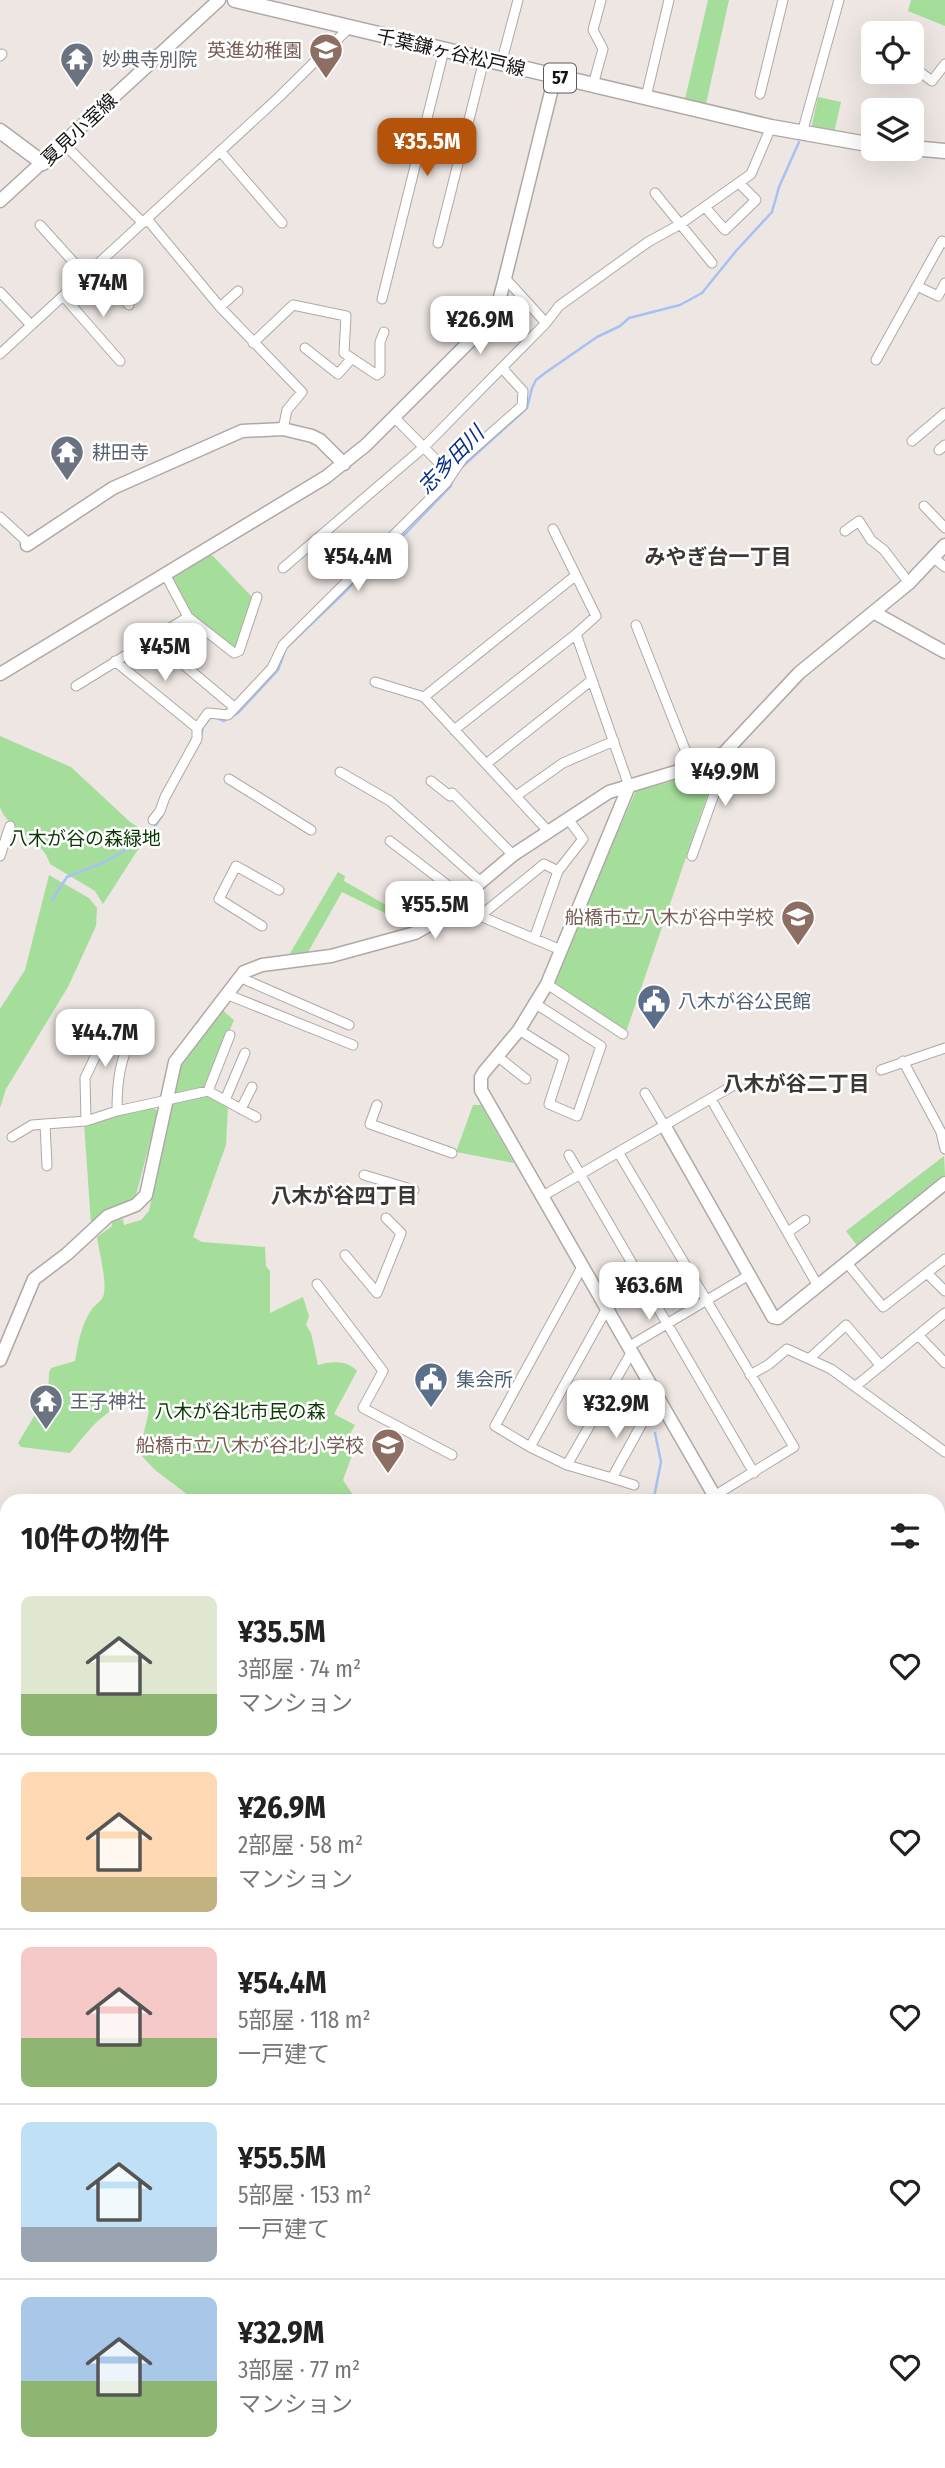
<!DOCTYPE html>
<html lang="ja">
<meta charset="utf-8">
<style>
:root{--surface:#fff;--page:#f2f2f2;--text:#222;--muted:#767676;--line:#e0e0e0;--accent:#b45309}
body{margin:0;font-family:"Fira Sans Condensed","Noto Sans JP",sans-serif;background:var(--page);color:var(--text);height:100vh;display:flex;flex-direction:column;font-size:26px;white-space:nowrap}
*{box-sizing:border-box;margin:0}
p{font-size:23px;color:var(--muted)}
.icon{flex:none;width:38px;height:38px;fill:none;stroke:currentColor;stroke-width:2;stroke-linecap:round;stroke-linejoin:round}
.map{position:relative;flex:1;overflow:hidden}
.sheet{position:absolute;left:0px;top:1494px;width:945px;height:975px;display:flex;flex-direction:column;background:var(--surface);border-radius:21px 21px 0 0;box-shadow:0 7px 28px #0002}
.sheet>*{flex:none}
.controls{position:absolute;left:861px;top:21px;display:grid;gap:14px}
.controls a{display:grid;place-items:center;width:63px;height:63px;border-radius:10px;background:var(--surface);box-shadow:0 7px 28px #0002;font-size:35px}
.price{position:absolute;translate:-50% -60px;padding:0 16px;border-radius:14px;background:#fff;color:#222;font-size:23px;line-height:46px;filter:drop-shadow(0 2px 4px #0008)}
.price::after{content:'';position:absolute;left:50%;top:42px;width:21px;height:16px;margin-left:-10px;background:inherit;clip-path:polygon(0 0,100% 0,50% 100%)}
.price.active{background:var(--accent);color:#fff}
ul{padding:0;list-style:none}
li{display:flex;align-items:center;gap:21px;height:175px;padding:0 21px}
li+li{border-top:2px solid var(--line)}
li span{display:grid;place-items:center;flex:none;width:196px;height:140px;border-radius:10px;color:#555}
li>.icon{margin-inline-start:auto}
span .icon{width:84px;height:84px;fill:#fffc;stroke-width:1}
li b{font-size:30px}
h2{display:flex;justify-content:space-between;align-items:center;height:84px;padding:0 21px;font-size:30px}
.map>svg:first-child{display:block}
</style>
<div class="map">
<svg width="945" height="2468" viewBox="0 0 945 2468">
<rect width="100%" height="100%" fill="#ede6e3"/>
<path fill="#a5de9b" d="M 708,0 L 729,0 L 706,104 L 685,99 Z
M 911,0 L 945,0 L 945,26 L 908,11 Z
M 818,97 L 841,102 L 834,133 L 811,129 Z
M 208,554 L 213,556 L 252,597 L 238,646 L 233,649 L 189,612 L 172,581 L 172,576 Z
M 0,736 L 71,767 L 129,821 L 148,834 L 103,904 L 95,891 L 50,864 C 43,838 8,832 0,807 C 0,795 0,751 0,736 Z
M 716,764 L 713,779 L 626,1032 L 557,987 L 555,981 L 593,886 L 636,791 L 670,782 Z
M 338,872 L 345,876 L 344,881 L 386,905 L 423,922 L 413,927 L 342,892 L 307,954 L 289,955 Z
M 49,875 L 89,898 L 97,908 L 96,926 L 68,987 L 6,1089 L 0,1108 L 0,1009 L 25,970 Z
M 221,1009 L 234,1020 L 206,1086 L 228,1106 L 226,1145 L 193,1237 L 202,1242 L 265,1247 L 266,1266 L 270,1271 L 270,1313 L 303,1297 L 309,1316 L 306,1325 L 311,1333 L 318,1365 C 331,1361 348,1360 357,1371 L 334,1414 L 355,1425 L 346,1441 L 354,1450 L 343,1480 L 353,1495 L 351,1501 L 196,1501 L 155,1470 L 139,1453 L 149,1411 L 144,1404 C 110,1398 89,1431 70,1453 L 21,1447 L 18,1443 L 48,1393 L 49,1373 L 51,1368 L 75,1361 C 78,1343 81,1325 92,1309 C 95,1305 101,1301 103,1297 C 108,1285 99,1251 97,1237 L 112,1226 L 112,1222 L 123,1219 L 124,1225 L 141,1220 L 149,1211 L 180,1068 Z
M 473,1105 L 481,1105 L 514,1163 L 456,1152 Z
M 152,1107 L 158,1111 L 136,1195 L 131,1200 L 112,1207 L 91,1224 L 84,1123 Z
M 944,1156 L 945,1175 L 858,1247 L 846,1231 Z
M 223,2462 L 342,2462 L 340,2468 L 229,2468 Z"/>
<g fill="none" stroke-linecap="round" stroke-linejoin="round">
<path stroke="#a7c1f3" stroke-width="2.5" d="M 462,467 L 527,408 L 532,388 L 536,380 L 545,373 L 597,337 L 620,326 L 629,318 L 680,305 L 702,293 L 736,251 L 772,212 L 779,187 L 799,142
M 217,718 L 224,721 L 238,713 L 278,670 L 286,648 L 347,590 L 358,577 L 401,538 L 450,487 L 454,478
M 200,742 L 203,727 L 211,717
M 52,900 L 67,877 L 105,862 L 146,839 L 162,816
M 653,1502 L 661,1462 L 655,1433"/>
<path stroke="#a7c1f3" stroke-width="16" d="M 938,1782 L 945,1781
M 0,1935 L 7,1930"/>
<g stroke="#afa8a6" stroke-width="11">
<path id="street" d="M 0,56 L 2,54
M 501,64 L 518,0
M 912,66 L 932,81 L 945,64
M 593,85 L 603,49 L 593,30 L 601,0
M 760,94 L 783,0
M 646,97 L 669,0
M 802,133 L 839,0
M 64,144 L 143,223
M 220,151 L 282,223
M 655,193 L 712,263
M 705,207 L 725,230 L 756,200 L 739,183
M 147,219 L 220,307 L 302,392 L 287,410 L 283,429
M 40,225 L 86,276
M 438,243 L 484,60
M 96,266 L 129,305
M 505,278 L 546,323
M 917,286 L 938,296 L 945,283
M 0,292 L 31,325
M 64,297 L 120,361
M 382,299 L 444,50
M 220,307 L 238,291
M 253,343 L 293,305 L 346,316 L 344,353 L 377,375
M 305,348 L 338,374 L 352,358
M 0,354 L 279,97 L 349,28
M 876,360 L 942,241 L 945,243
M 380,373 L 380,342 L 384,332
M 395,418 L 450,474
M 912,441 L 945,413
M 939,450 L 945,445
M 924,506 L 945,528
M 0,517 L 24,539 L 27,545
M 845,531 L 859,521 L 871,540 L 884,550 L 909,583
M 934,558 L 945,567
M 283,568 L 424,447 L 546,323 L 559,306 L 648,242 L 679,225 L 751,174 L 771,127
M 165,574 L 188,617 L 234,653 L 239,651 L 257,597
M 636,625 L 692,767
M 576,634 L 629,786
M 153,639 L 234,707
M 115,661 L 197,728
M 375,682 L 424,697 L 548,831
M 76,686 L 188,617
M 424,697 L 575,576
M 454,730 L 576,634 L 596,616 L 553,529
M 486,764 L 592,680
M 340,772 L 390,801 L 481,882
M 229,779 L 311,830
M 431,781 L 450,796 L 452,793 L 513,855
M 516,796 L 563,763 L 614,741
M 153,820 L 160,811 L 165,797 L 197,739 L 197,728 L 208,713 L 228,715 L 272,668 L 283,645 L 446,483 L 463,458 L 522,406 L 523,391 L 502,368
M 390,841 L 463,897
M 0,856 L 10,826
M 692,856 L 722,772 L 724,753
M 558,871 L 544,864 L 480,916 L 561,950
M 262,926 L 219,899 L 236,866 L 279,890
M 534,939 L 558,871 L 583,839 L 568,819
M 239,977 L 349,1025
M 547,984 L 623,1034
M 226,994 L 353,1045
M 519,1030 L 564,1058 L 549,1104 L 577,1116 L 601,1046 L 536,1004
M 497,1056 L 526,1079
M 903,1061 L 941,1132 L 945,1149
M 881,1070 L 945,1048
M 208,1091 L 230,1035
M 645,1093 L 664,1125
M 711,1099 L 818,1286
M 225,1100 L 245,1053
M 377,1105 L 370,1124 L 452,1153
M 241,1109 L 252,1087
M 117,1111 C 117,1079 120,1060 134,1031
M 86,1121 L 85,1078 L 115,1015
M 45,1124 L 47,1166
M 12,1137 L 32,1125 L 86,1121 L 117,1111 L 208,1091 L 256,1117
M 618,1152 L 794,1447 L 714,1496
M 569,1155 L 754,1473
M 364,1175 L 414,1190
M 541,1197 L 734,1085
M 788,1232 L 805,1220
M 345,1255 L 377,1293 L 401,1233 L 386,1218
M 847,1263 L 883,1307 L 945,1259
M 582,1267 L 495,1426 L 530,1447 L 567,1465 L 631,1353
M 927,1273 L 945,1291
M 317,1284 L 383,1371 L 363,1408 L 452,1455
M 918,1335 L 945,1363
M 628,1347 L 749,1275
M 810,1358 L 846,1325 L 881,1366
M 750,1375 L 768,1365 L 787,1349 L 831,1369 L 945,1452
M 856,1386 L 945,1313
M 530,1447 L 606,1310
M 567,1465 L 612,1478 L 657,1396
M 612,1478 L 634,1485
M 0,1579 L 7,1583
M 938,1923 L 941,1930
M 938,1936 L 945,1956
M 938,1994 L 945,1991
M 938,2032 L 945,2054
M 0,2041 L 7,2042
M 0,2181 L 7,2196
M 938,2183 L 945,2202
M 938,2229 L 945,2234
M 938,2275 L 945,2267
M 938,2341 L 945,2338
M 938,2384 L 945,2381
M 422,2462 L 426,2468
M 123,2468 L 130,2462"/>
</g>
<g stroke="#afa8a6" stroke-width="15">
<path id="secondary" d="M 0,201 L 219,0
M 27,545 L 113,488 L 242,431 L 283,429 L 312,436 L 320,440 L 344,464
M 875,613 L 945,652
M 0,674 L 326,477 L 366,445 L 485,326 L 499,301 L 505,278 L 555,76
M 629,786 L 547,984 L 519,1030 L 484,1072 L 481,1077 L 481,1090 L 718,1502
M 664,1125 L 773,1317 L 778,1318 L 945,1183
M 0,1360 L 34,1279 L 67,1254 L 108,1216 L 136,1205 L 146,1195 L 175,1062 L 244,972 L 262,965 L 331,956 L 415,933 L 431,924 L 513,855 L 609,792 L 692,767 L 724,753 L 799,673 L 909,583 L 945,545
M 938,1661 L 945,1666
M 0,1759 L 7,1761
M 938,2309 L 945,2307
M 938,2432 L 945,2442"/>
</g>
<g stroke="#afa8a6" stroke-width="17">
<path id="primary" d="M 235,0 L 771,127 L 873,145
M 0,131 L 43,163
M 912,148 L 945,151"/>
</g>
<use href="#street" stroke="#fff" stroke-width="9"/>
<use href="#secondary" stroke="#fff" stroke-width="12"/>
<use href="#primary" stroke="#fff" stroke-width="14"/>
</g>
<defs>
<g id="school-pin" transform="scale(1.75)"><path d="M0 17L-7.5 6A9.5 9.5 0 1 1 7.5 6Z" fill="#8d6e63" stroke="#fff"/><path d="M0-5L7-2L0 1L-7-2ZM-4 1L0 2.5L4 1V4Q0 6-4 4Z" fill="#fff"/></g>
<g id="temple-pin" transform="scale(1.75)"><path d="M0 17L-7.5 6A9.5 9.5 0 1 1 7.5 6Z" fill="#6b7280" stroke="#fff"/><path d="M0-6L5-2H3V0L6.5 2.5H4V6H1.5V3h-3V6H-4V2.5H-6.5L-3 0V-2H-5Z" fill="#fff"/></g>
<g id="civic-pin" transform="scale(1.75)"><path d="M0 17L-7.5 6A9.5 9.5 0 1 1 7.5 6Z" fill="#5c6f8a" stroke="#fff"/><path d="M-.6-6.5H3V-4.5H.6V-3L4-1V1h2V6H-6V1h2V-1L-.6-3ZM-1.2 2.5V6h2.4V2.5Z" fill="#fff"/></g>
</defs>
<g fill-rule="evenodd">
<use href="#school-pin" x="326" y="50"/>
<use href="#temple-pin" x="77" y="59"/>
<use href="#temple-pin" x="67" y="452"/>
<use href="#school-pin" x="798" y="917"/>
<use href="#civic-pin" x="654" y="1001"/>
<use href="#civic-pin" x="431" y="1379"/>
<use href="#temple-pin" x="46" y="1401"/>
<use href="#school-pin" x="388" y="1445"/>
</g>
<g text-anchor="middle" stroke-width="5" stroke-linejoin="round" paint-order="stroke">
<rect fill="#fff" stroke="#5c5a5a" stroke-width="2" x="544" y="63.5" width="32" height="29" rx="5"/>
<g font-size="18" font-weight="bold" fill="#161413">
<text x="560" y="84">57</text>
</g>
<g font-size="19" fill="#785e54" stroke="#fff" text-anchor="end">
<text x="302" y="57">英進幼稚園</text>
<text x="774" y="924">船橋市立八木が谷中学校</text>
<text x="364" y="1452">船橋市立八木が谷北小学校</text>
</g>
<g font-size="19" fill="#161413" stroke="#fff">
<text transform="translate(451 52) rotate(13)" y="7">千葉鎌ヶ谷松戸線</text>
<text transform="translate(79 129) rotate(-43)" y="7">夏見小室線</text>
</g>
<g font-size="19" fill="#5b616d" stroke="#fff" text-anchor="start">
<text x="102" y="66">妙典寺別院</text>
<text x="92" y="459">耕田寺</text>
<text x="70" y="1408">王子神社</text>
</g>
<g font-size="19" fill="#0a3702" stroke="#fff">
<text x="85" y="845">八木が谷の森緑地</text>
<text x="240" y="1418">八木が谷北市民の森</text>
</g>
<g font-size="19" fill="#4e5e75" stroke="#fff" text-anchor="start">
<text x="678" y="1008">八木が谷公民館</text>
<text x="456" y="1386">集会所</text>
</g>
<g font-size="21" font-style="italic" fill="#062d88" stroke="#fff">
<text transform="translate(451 460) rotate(-46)" y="7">志多田川</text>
</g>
<g font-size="21" font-weight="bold" fill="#3c3735" stroke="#fff">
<text x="718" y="564">みやぎ台一丁目</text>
<text x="796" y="1091">八木が谷二丁目</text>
<text x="344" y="1203">八木が谷四丁目</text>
</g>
</g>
</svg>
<div class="controls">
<a><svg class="icon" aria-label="locate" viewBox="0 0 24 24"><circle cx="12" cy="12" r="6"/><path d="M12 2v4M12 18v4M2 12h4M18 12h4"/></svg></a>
<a><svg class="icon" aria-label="layers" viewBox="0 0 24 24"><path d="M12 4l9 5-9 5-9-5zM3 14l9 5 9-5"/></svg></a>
</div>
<b class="price active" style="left:427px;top:178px">¥35.5M</b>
<b class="price" style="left:103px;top:319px">¥74M</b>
<b class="price" style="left:480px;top:356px">¥26.9M</b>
<b class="price" style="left:358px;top:593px">¥54.4M</b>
<b class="price" style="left:165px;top:683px">¥45M</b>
<b class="price" style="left:725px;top:808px">¥49.9M</b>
<b class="price" style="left:435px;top:941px">¥55.5M</b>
<b class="price" style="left:105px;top:1069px">¥44.7M</b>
<b class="price" style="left:649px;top:1322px">¥63.6M</b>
<b class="price" style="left:616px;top:1440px">¥32.9M</b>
<section class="sheet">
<h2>10件の物件<svg class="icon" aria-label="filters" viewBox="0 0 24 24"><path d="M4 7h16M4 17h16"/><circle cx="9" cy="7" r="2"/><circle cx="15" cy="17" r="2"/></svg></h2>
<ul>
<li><span style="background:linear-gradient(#dfe7d0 70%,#8fb573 0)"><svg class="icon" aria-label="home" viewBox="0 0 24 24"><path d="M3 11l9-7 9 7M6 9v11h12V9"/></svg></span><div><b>¥35.5M</b><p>3部屋 · 74 m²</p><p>マンション</p></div><svg class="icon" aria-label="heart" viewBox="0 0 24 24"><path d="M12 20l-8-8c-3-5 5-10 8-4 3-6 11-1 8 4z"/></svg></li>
<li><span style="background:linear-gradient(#ffd9b3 75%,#c2b280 0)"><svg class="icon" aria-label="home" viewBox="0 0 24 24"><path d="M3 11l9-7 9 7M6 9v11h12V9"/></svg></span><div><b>¥26.9M</b><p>2部屋 · 58 m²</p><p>マンション</p></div><svg class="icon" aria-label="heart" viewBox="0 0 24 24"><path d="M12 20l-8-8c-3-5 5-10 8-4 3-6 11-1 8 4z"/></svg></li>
<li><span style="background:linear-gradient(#f6c9c9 65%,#8fb573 0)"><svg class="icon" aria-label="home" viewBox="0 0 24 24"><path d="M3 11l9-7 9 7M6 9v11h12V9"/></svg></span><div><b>¥54.4M</b><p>5部屋 · 118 m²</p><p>一戸建て</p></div><svg class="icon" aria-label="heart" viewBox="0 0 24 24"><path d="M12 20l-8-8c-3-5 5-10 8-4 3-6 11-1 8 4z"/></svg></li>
<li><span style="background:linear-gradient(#bfe0f5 75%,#9aa5b1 0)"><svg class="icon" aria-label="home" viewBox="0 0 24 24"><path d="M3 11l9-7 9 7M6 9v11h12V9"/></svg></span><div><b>¥55.5M</b><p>5部屋 · 153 m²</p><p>一戸建て</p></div><svg class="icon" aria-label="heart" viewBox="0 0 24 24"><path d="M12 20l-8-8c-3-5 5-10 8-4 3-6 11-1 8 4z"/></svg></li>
<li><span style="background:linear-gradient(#a9c7e8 60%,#8fb573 0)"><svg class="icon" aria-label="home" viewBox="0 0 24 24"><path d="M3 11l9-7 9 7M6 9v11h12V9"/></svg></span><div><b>¥32.9M</b><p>3部屋 · 77 m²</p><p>マンション</p></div><svg class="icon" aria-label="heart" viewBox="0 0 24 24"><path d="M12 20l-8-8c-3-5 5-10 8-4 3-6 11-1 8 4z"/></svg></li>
</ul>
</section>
</div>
